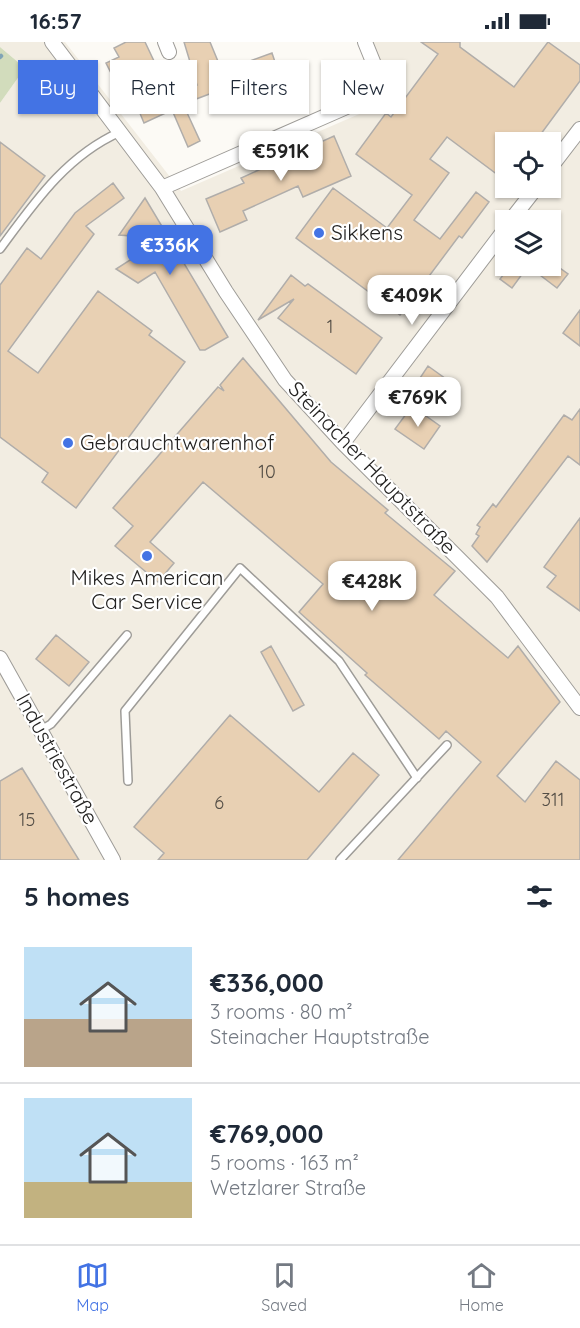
<!DOCTYPE html>
<meta charset="utf-8">
<style>
:root{--surface:#fff;--page:#f2f2f3;--text:#1f2937;--muted:#747a83;--line:#e0e1e3;--accent:#4373e4}
body{margin:0;font-family:Quicksand,sans-serif;background:var(--page);color:var(--text);height:100vh;display:flex;flex-direction:column;font-size:22px;white-space:nowrap}
*{box-sizing:border-box;margin:0}
p{font-size:20px;color:var(--muted)}
.icon{flex:none;width:33px;height:33px;fill:none;stroke:currentColor;stroke-width:2;stroke-linecap:round;stroke-linejoin:round}
.map{position:relative;height:818px;overflow:hidden}
.panel{display:flex;flex-direction:column;background:var(--surface);flex:1}
.panel>*{flex:none}
.top-card{position:absolute;left:18px;top:18px;width:544px;height:54px;display:flex;gap:12px}
.controls{position:absolute;left:495px;top:90px;display:grid;gap:12px}
.controls a{display:grid;place-items:center;width:66px;height:66px;border-radius:0px;background:var(--surface);box-shadow:0 2px 4px #0004;font-size:30px}
.price{position:absolute;translate:-50% -51px;padding:0 14px;border-radius:12px;background:#fff;color:#222;font-size:20px;line-height:39px;filter:drop-shadow(0 2px 3px #0008)}
.price::after{content:'';position:absolute;left:50%;top:36px;width:18px;height:14px;margin-left:-9px;background:inherit;clip-path:polygon(0 0,100% 0,50% 100%)}
.price.on{background:var(--accent);color:#fff}
ul{padding:0;list-style:none}
li{display:flex;align-items:center;gap:18px;height:150px;padding:0 24px}
li+li{border-top:2px solid var(--line)}
li span{display:grid;place-items:center;flex:none;width:168px;height:120px;border-radius:0px;color:#555}
li>.icon{margin-inline-start:auto}
span .icon{width:72px;height:72px;fill:#fffc;stroke-width:1}
li b{font-size:26px}
h2{display:flex;justify-content:space-between;align-items:center;height:72px;padding:0 24px;font-size:26px}
.pill{padding:0 21px;border-radius:0px;background:var(--surface);box-shadow:0 2px 4px #0004;font-size:21px;line-height:54px}
.pill.on{background:var(--accent);color:#fff}
.status{display:flex;justify-content:space-between;align-items:center;height:42px;padding:0 30px;background:var(--surface);direction:ltr}
.status svg{height:16px;fill:currentColor}
.tab-bar{display:flex;justify-content:space-around;align-items:center;height:84px;border-top:2px solid var(--line);background:var(--surface);font-size:16px;color:var(--muted)}
.tab-bar a{display:grid;justify-items:center;gap:3px}
.tab-bar .on{color:var(--accent)}
.map>svg:first-child{display:block}
</style>
<div class="status"><b>16:57</b><svg viewBox="0 0 49 12"><path d="M0 12V9h3v3zM5 12V6h3v6zM10 12V3h3v9zM15 12V0h3v12zM26 1h20v11H26zM47 4h2v5h-2z"/></svg></div>
<div class="map">
<svg width="580" height="818" viewBox="0 0 580 818">
<rect width="100%" height="100%" fill="#fcfaf5"/>
<path fill="#f2ede2" fill-rule="evenodd" d="M 0,0 L 65,0 L 181,149 L 394,57 L 372,0 L 580,0 L 580,818 L 0,818 L 0,61 L 25,26 L 0,5 ZM 506,100 L 550,100 L 550,146 L 506,146 ZM 506,178 L 550,178 L 550,224 L 506,224 Z"/>
<path fill="#d2dcbc" d="M 0,5 L 25,26 L 0,61 Z"/>
<g fill="none" stroke-linecap="round" stroke-linejoin="round">
<path stroke="#80a4b6" stroke-width="4.5" d="M 0,15 L 1,14"/>
</g>
<path fill="#e8d0b3" stroke="#b0adaa" stroke-width="1.5" d="M 126,0 L 145,0 L 171,55 L 197,43 L 184,0 L 210,0 L 222,29 L 272,11 L 280,35 L 247,47 L 244,39 L 183,62 L 200,99 L 188,105 L 172,68 L 144,81 L 139,69 L 159,60 L 140,20 L 112,33 L 106,21 L 119,15 L 114,6 Z
M 421,0 L 460,0 L 460,5 L 514,45 L 548,0 L 580,23 L 580,39 L 535,100 L 506,100 L 506,139 L 447,95 L 430,117 L 449,131 L 414,178 L 440,197 L 476,150 L 489,160 L 462,196 L 459,194 L 400,273 L 296,196 L 333,146 L 387,186 L 412,153 L 356,112 L 386,71 L 391,75 L 438,12 Z
M 334,94 L 351,134 L 303,155 L 298,144 L 243,169 L 247,178 L 220,190 L 206,157 L 244,141 L 241,136 Z
M 0,100 L 45,134 L 0,194 Z
M 113,141 L 124,156 L 86,184 L 94,192 L 8,309 L 38,331 L 98,249 L 152,289 L 149,293 L 185,320 L 76,466 L 42,440 L 48,431 L 0,395 L 0,243 L 27,206 L 41,217 L 75,171 Z
M 145,156 L 228,295 L 205,308 L 200,308 L 155,230 L 138,241 L 116,227 L 141,211 L 132,194 L 119,193 Z
M 510,224 L 557,224 L 568,232 L 557,246 L 528,224 L 512,246 L 500,237 Z
M 291,233 L 305,244 L 308,242 L 382,296 L 356,332 L 278,276 L 294,257 L 258,278 Z
M 580,268 L 580,304 L 563,291 Z
M 243,316 L 331,420 L 388,468 L 385,471 L 455,529 L 434,553 L 508,616 L 518,604 L 560,660 L 497,734 L 525,760 L 556,719 L 580,738 L 580,818 L 398,818 L 481,720 L 446,689 L 439,697 L 365,633 L 367,631 L 299,570 L 323,542 L 203,440 L 150,500 L 174,521 L 158,540 L 115,504 L 133,484 L 113,466 L 218,345 L 224,349 L 220,343 Z
M 428,324 L 446,337 L 438,349 L 420,336 Z
M 412,364 L 440,384 L 424,407 L 395,387 Z
M 580,367 L 580,423 L 568,414 L 487,520 L 472,504 L 479,494 L 476,492 L 480,485 L 477,483 L 493,462 L 496,465 L 564,373 L 572,378 Z
M 580,476 L 580,569 L 547,545 L 556,534 L 544,525 Z
M 56,593 L 89,620 L 69,644 L 36,617 Z
M 271,604 L 304,663 L 293,669 L 261,610 Z
M 230,673 L 319,750 L 353,711 L 379,733 L 307,818 L 158,818 L 164,811 L 134,785 Z
M 22,726 L 79,818 L 0,818 L 0,739 Z"/>
<g fill="none" stroke-linecap="round" stroke-linejoin="round">
<g stroke="#9e9c98" stroke-width="10">
<path id="lane" d="M 0,207 C 34,161 66,114 120,90
M 41,688 L 51,682 L 127,593
M 128,739 L 125,669 L 240,526 L 339,619 L 417,736
M 340,818 L 447,703"/>
</g>
<g stroke="#9e9c98" stroke-width="16">
<path id="street" d="M 52,0 L 162,146 L 226,250 L 285,338 L 343,401 L 497,555 L 580,666
M 165,0 L 169,10
M 550,126 L 580,87
M 162,146 L 367,56 L 380,37 L 365,0
M 511,178 L 536,146
M 343,401 L 506,186
M 0,616 L 113,818"/>
</g>
<use href="#lane" stroke="#fff" stroke-width="7"/>
<use href="#street" stroke="#fff" stroke-width="14"/>
</g>
<g fill="#4373e4" stroke="#fff" stroke-width="2">
<circle cx="319" cy="191" r="6"/>
<circle cx="68" cy="401" r="6"/>
<circle cx="147" cy="514" r="6"/>
</g>
<g text-anchor="middle" stroke-width="4.5" stroke-linejoin="round" paint-order="stroke">
<g font-size="18" fill="#544e46">
<text x="330" y="291">1</text>
<text x="267" y="436">10</text>
<text x="553" y="764">311</text>
<text x="219" y="767">6</text>
<text x="27" y="784">15</text>
</g>
<g font-size="21" fill="#232221" stroke="#fff" text-anchor="start">
<text x="331" y="198">Sikkens</text>
<text x="80" y="408">Gebrauchtwarenhof</text>
<text x="147" y="543" text-anchor="middle">Mikes American<tspan x="147" dy="24">Car Service</tspan></text>
</g>
<g font-size="21" fill="#232221" stroke="#fff">
<text transform="translate(372 426) rotate(46)" y="7">Steinacher Hauptstraße</text>
<text transform="translate(57 717) rotate(61)" y="7">Industriestraße</text>
</g>
</g>
</svg>
<div class="controls">
<a><svg class="icon" aria-label="locate" viewBox="0 0 24 24"><circle cx="12" cy="12" r="6"/><path d="M12 2v4M12 18v4M2 12h4M18 12h4"/></svg></a>
<a><svg class="icon" aria-label="layers" viewBox="0 0 24 24"><path d="M12 4l9 5-9 5-9-5zM3 14l9 5 9-5"/></svg></a>
</div>
<b class="price" style="left:281px;top:140px">€591K</b>
<b class="price on" style="left:170px;top:234px">€336K</b>
<b class="price" style="left:412px;top:284px">€409K</b>
<b class="price" style="left:418px;top:386px">€769K</b>
<b class="price" style="left:372px;top:570px">€428K</b>
<div class="top-card">
<a class="pill on">Buy</a>
<a class="pill">Rent</a>
<a class="pill">Filters</a>
<a class="pill">New</a>
</div>
</div>
<section class="panel">
<h2>5 homes<svg class="icon" aria-label="filters" viewBox="0 0 24 24"><path d="M4 7h16M4 17h16"/><circle cx="9" cy="7" r="2"/><circle cx="15" cy="17" r="2"/></svg></h2>
<ul>
<li><span style="background:linear-gradient(#bfe0f5 60%,#b9a48a 0)"><svg class="icon" aria-label="home" viewBox="0 0 24 24"><path d="M3 11l9-7 9 7M6 9v11h12V9"/></svg></span><div><b>€336,000</b><p>3 rooms · 80 m²</p><p>Steinacher Hauptstraße</p></div></li>
<li><span style="background:linear-gradient(#bfe0f5 70%,#c2b280 0)"><svg class="icon" aria-label="home" viewBox="0 0 24 24"><path d="M3 11l9-7 9 7M6 9v11h12V9"/></svg></span><div><b>€769,000</b><p>5 rooms · 163 m²</p><p>Wetzlarer Straße</p></div></li>
</ul>
</section>
<nav class="tab-bar">
<a class="on"><svg class="icon" aria-label="map" viewBox="0 0 24 24"><path d="M3 6l6-2 6 2 6-2v14l-6 2-6-2-6 2zM9 4v14M15 6v14"/></svg>Map</a>
<a><svg class="icon" aria-label="saved" viewBox="0 0 24 24"><path d="M7 4h10v16l-5-4-5 4z"/></svg>Saved</a>
<a><svg class="icon" aria-label="home" viewBox="0 0 24 24"><path d="M3 11l9-7 9 7M6 9v11h12V9"/></svg>Home</a>
</nav>
